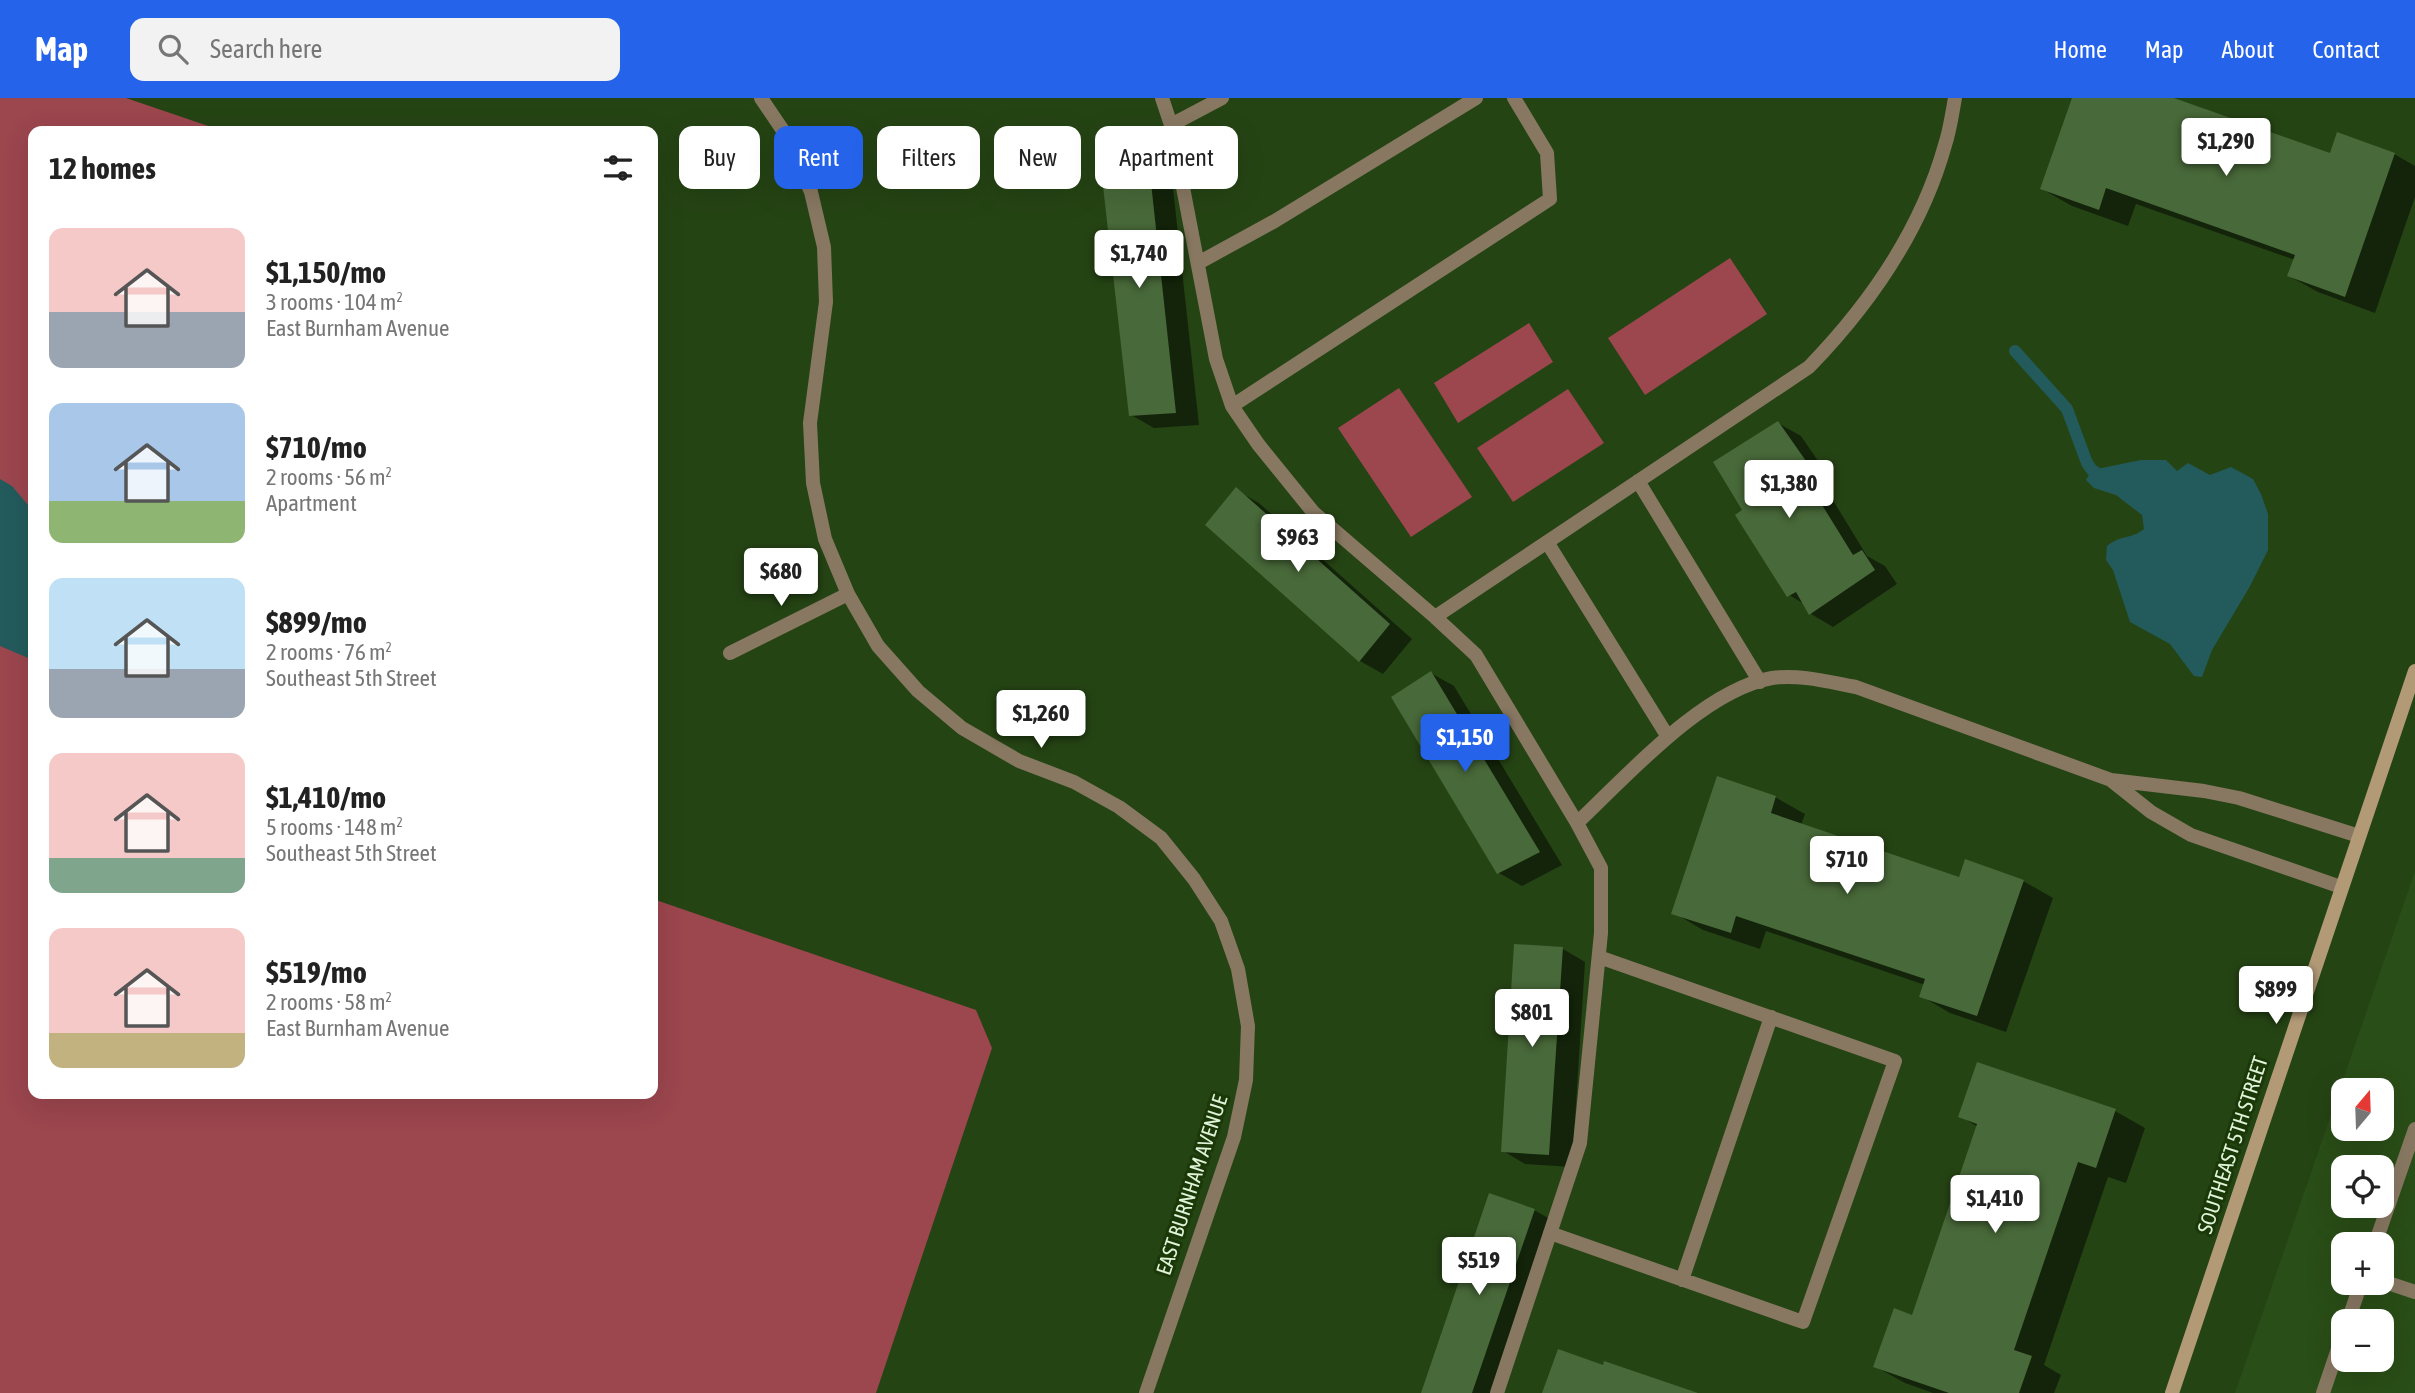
<!DOCTYPE html>
<meta charset="utf-8">
<style>
:root{--surface:#fff;--page:#f2f2f2;--text:#222;--muted:#767676;--accent:#2563eb}
body{margin:0;font-family:"Asap Condensed",sans-serif;background:var(--page);color:var(--text);height:100vh;display:flex;flex-direction:column;font-size:26px;white-space:nowrap}
*{box-sizing:border-box;margin:0}
p{font-size:23px;color:var(--muted)}
.icon{flex:none;width:38px;height:38px;fill:none;stroke:currentColor;stroke-width:2;stroke-linecap:round;stroke-linejoin:round}
.map{position:relative;flex:1;overflow:hidden}
.side{position:absolute;left:28px;top:28px;width:630px;height:973px;display:flex;flex-direction:column;background:var(--surface);border-radius:14px;box-shadow:0 7px 28px #0002}
.side>*{flex:none}
.guide{position:absolute;left:679px;top:28px;width:665px;height:63px;display:flex;gap:14px}
.needle{width:46px;rotate:19deg}
.tools{position:absolute;left:2331px;top:980px;display:grid;gap:14px}
.tools a{display:grid;place-items:center;width:63px;height:63px;border-radius:14px;background:var(--surface);box-shadow:0 7px 28px #0002;font-size:35px}
.price{position:absolute;translate:-50% -60px;padding:0 16px;border-radius:7px;background:#fff;color:#222;font-size:23px;line-height:46px;filter:drop-shadow(0 2px 4px #0008)}
.price::after{content:'';position:absolute;left:50%;top:42px;width:21px;height:16px;margin-left:-10px;background:inherit;clip-path:polygon(0 0,100% 0,50% 100%)}
.price.on{background:var(--accent);color:#fff}
ul{padding:0;list-style:none}
li{display:flex;align-items:center;gap:21px;height:175px;padding:0 21px}
li span{display:grid;place-items:center;flex:none;width:196px;height:140px;border-radius:14px;color:#555}
li>.icon{margin-inline-start:auto}
span .icon{width:84px;height:84px;fill:#fffc;stroke-width:1}
li b{font-size:30px}
h2{display:flex;justify-content:space-between;align-items:center;height:84px;padding:0 21px;font-size:30px}
.tag{padding:0 24px;border-radius:14px;background:var(--surface);box-shadow:0 7px 28px #0002;font-size:24px;line-height:63px}
.tag.on{background:var(--accent);color:#fff}
header{display:flex;align-items:center;gap:42px;box-sizing:border-box;height:98px;padding:0 35px;background:var(--accent);color:#fff}
header strong{font-size:33px}
nav{display:flex;gap:38px;margin-inline-start:auto;font-size:24px}
.search{width:490px;height:63px;background:var(--page);display:flex;align-items:center;gap:18px;box-sizing:border-box;padding:0 24px;border-radius:14px;color:var(--muted);font-size:26px}
.map>svg:first-child{display:block}
</style>
<header>
<strong>Map</strong>
<div class="search"><svg class="icon" aria-label="search" viewBox="0 0 24 24"><circle cx="10" cy="10" r="6"/><path d="M15 15l6 6"/></svg>Search here</div>
<nav><a>Home</a><a>Map</a><a>About</a><a>Contact</a></nav>
</header>
<div class="map">
<svg width="2415" height="1295" viewBox="0 0 2415 1295">
<rect width="100%" height="100%" fill="#254414"/>
<path fill="#2a4e17" fill-rule="evenodd" d="M 2415,773 L 2415,1295 L 2235,1295 ZM 2343,992 L 2382,992 L 2382,1031 L 2343,1031 ZM 2343,1069 L 2382,1069 L 2382,1108 L 2343,1108 ZM 2343,1146 L 2382,1146 L 2382,1185 L 2343,1185 ZM 2343,1223 L 2382,1223 L 2382,1262 L 2343,1262 Z"/>
<path fill="#9c464e" d="M 0,0 L 126,0 L 223,33 L 33,33 L 33,996 L 653,996 L 653,801 L 976,912 L 992,950 L 876,1295 L 0,1295 Z
M 1730,160 L 1767,216 L 1645,297 L 1608,240 Z
M 1529,225 L 1553,264 L 1458,325 L 1434,285 Z
M 1399,290 L 1472,399 L 1411,439 L 1338,330 Z
M 1568,291 L 1604,345 L 1513,404 L 1477,350 Z"/>
<path fill="#235b5c" d="M 2141,362 L 2166,362 L 2177,373 L 2188,365 L 2210,377 L 2231,369 L 2253,381 L 2261,396 L 2268,416 L 2268,452 L 2249,490 L 2212,552 L 2202,579 L 2194,578 L 2170,546 L 2130,524 L 2113,472 L 2106,462 L 2107,448 C 2122,436 2130,442 2144,431 L 2142,417 L 2116,397 L 2094,390 L 2086,382 L 2092,372 Z
M 0,381 L 12,388 L 33,413 L 33,562 L 0,548 Z"/>
<path fill="#0007" d="M 2074,0 L 2173,0 L 2331,58 L 2394,56 L 2415,68 L 2415,99 L 2375,215 L 2318,194 L 2289,178 L 2295,162 L 2136,106 L 2128,128 L 2072,108 L 2042,91 Z
M 1149,68 L 1172,81 L 1199,327 L 1154,330 L 1131,317 Z
M 1778,325 L 1801,338 L 1827,376 L 1820,381 L 1867,458 L 1885,468 L 1897,486 L 1833,529 L 1811,516 L 1806,507 L 1789,497 L 1744,412 Z
M 1236,392 L 1259,405 L 1412,541 L 1383,576 L 1360,563 Z
M 1431,575 L 1454,588 L 1562,767 L 1522,788 L 1499,775 Z
M 1775,699 L 1805,716 L 1801,727 L 1961,781 L 2023,783 L 2053,800 L 2006,934 L 1950,915 L 1921,898 L 1925,887 L 1766,833 L 1760,851 L 1703,832 L 1674,815 Z
M 1563,851 L 1585,864 L 1572,1069 L 1525,1066 L 1503,1053 Z
M 2115,1013 L 2145,1030 L 2126,1085 L 2108,1079 L 2044,1267 L 2061,1277 L 2054,1295 L 1933,1295 L 1905,1285 L 1876,1269 L 1913,1219 L 1978,1029 L 1960,1018 Z
M 1534,1112 L 1557,1125 L 1500,1295 L 1423,1295 Z"/>
<g fill="none" stroke-linecap="round" stroke-linejoin="round">
<path stroke="#235b5c" stroke-width="12" d="M 2015,253 L 2067,311 L 2087,365 L 2092,372 L 2106,381"/>
</g>
<path fill="#486939" d="M 2072,0 L 2174,0 L 2330,55 L 2337,34 L 2395,55 L 2345,199 L 2287,178 L 2295,157 L 2106,90 L 2099,112 L 2040,91 Z
M 1149,66 L 1176,315 L 1129,318 L 1101,70 Z
M 1778,323 L 1806,363 L 1798,368 L 1853,457 L 1862,452 L 1875,472 L 1809,517 L 1796,494 L 1787,499 L 1735,417 L 1742,412 L 1713,364 Z
M 1236,389 L 1390,526 L 1359,564 L 1205,427 Z
M 1431,573 L 1540,754 L 1497,776 L 1391,599 Z
M 1717,678 L 1776,698 L 1771,715 L 1959,779 L 1965,761 L 2024,782 L 1977,918 L 1919,899 L 1925,881 L 1736,818 L 1731,835 L 1671,816 Z
M 1514,846 L 1563,849 L 1549,1057 L 1501,1054 Z
M 1977,964 L 2116,1011 L 2096,1070 L 2078,1064 L 2014,1252 L 2032,1258 L 2019,1295 L 1949,1295 L 1873,1269 L 1894,1210 L 1912,1217 L 1977,1026 L 1958,1019 Z
M 1489,1095 L 1535,1111 L 1472,1295 L 1421,1295 Z
M 1558,1251 L 1603,1267 L 1604,1263 L 1698,1295 L 1542,1295 Z"/>
<g fill="none" stroke-linecap="round" stroke-linejoin="round">
<path stroke="#887862" stroke-width="14" d="M 1162,0 L 1171,27 L 1216,261 L 1232,308 L 1258,346 L 1313,414 L 1435,519 L 1476,557 L 1577,725 L 1601,770 L 1601,835 L 1580,1045 L 1497,1295
M 1171,27 L 1222,0
M 1198,165 L 1273,124 L 1476,0
M 1232,308 L 1550,101 L 1547,55 L 1514,0
M 1638,383 L 1760,584
M 1547,444 L 1668,639
M 1435,519 L 1809,269 C 1870,206 1921,133 1945,47 C 1950,32 1952,16 1955,0
M 2112,683 L 2151,714 L 2191,737 L 2341,789
M 1577,725 C 1627,678 1703,592 1772,580 C 1800,576 1829,584 1856,589 L 2111,682 L 2204,693 L 2239,700 L 2359,738
M 1550,1135 L 1803,1224 L 1895,963 L 1599,859
M 2375,1146 L 2415,1031
M 1682,1182 L 1771,919
M 2382,1183 L 2415,1194
M 2348,1223 L 2361,1185
M 2323,1295 L 2343,1236"/>
<path stroke="#887862" stroke-width="14" d="M 761,0 L 788,40 L 811,94 L 824,149 L 826,204 L 810,325 L 813,385 L 825,441 L 848,496 L 878,548 L 918,593 L 962,630 L 1019,663 L 1074,684 L 1119,709 L 1161,740 L 1194,781 L 1221,823 L 1238,871 L 1248,928 L 1246,982 L 1234,1039 L 1146,1295
M 730,555 L 848,496"/>
<path stroke="#b39a77" stroke-width="14" d="M 2172,1295 L 2415,573"/>
</g>
<g text-anchor="middle" stroke-width="6" stroke-linejoin="round" paint-order="stroke">
<g font-size="21" fill="#e1f4d9" stroke="#1b3908">
<text transform="translate(2233 1047) rotate(-72)" y="7">SOUTHEAST 5TH STREET</text>
<text transform="translate(1192 1087) rotate(-72)" y="7">EAST BURNHAM AVENUE</text>
</g>
</g>
</svg>
<div class="tools">
<a><svg class="needle" viewBox="-14 -14 28 28"><path d="M0-13l5 13h-10z" fill="#e53935"/><path d="M0 13l5-13h-10z" fill="#767676"/></svg></a>
<a><svg class="icon" aria-label="locate" viewBox="0 0 24 24"><circle cx="12" cy="12" r="6"/><path d="M12 2v4M12 18v4M2 12h4M18 12h4"/></svg></a>
<a>+</a>
<a>−</a>
</div>
<b class="price" style="left:2226px;top:80px">$1,290</b>
<b class="price" style="left:1139px;top:192px">$1,740</b>
<b class="price" style="left:1789px;top:422px">$1,380</b>
<b class="price" style="left:1298px;top:476px">$963</b>
<b class="price" style="left:781px;top:510px">$680</b>
<b class="price" style="left:1041px;top:652px">$1,260</b>
<b class="price on" style="left:1465px;top:676px">$1,150</b>
<b class="price" style="left:1847px;top:798px">$710</b>
<b class="price" style="left:2276px;top:928px">$899</b>
<b class="price" style="left:1532px;top:951px">$801</b>
<b class="price" style="left:1995px;top:1137px">$1,410</b>
<b class="price" style="left:1479px;top:1199px">$519</b>
<div class="guide">
<a class="tag">Buy</a>
<a class="tag on">Rent</a>
<a class="tag">Filters</a>
<a class="tag">New</a>
<a class="tag">Apartment</a>
</div>
<section class="side">
<h2>12 homes<svg class="icon" aria-label="filters" viewBox="0 0 24 24"><path d="M4 7h16M4 17h16"/><circle cx="9" cy="7" r="2"/><circle cx="15" cy="17" r="2"/></svg></h2>
<ul>
<li><span style="background:linear-gradient(#f6c9c9 60%,#9aa5b1 0)"><svg class="icon" aria-label="home" viewBox="0 0 24 24"><path d="M3 11l9-7 9 7M6 9v11h12V9"/></svg></span><div><b>$1,150/mo</b><p>3 rooms · 104 m²</p><p>East Burnham Avenue</p></div></li>
<li><span style="background:linear-gradient(#a9c7e8 70%,#8fb573 0)"><svg class="icon" aria-label="home" viewBox="0 0 24 24"><path d="M3 11l9-7 9 7M6 9v11h12V9"/></svg></span><div><b>$710/mo</b><p>2 rooms · 56 m²</p><p>Apartment</p></div></li>
<li><span style="background:linear-gradient(#bfe0f5 65%,#9aa5b1 0)"><svg class="icon" aria-label="home" viewBox="0 0 24 24"><path d="M3 11l9-7 9 7M6 9v11h12V9"/></svg></span><div><b>$899/mo</b><p>2 rooms · 76 m²</p><p>Southeast 5th Street</p></div></li>
<li><span style="background:linear-gradient(#f6c9c9 75%,#7fa58c 0)"><svg class="icon" aria-label="home" viewBox="0 0 24 24"><path d="M3 11l9-7 9 7M6 9v11h12V9"/></svg></span><div><b>$1,410/mo</b><p>5 rooms · 148 m²</p><p>Southeast 5th Street</p></div></li>
<li><span style="background:linear-gradient(#f6c9c9 75%,#c2b280 0)"><svg class="icon" aria-label="home" viewBox="0 0 24 24"><path d="M3 11l9-7 9 7M6 9v11h12V9"/></svg></span><div><b>$519/mo</b><p>2 rooms · 58 m²</p><p>East Burnham Avenue</p></div></li>
</ul>
</section>
</div>
